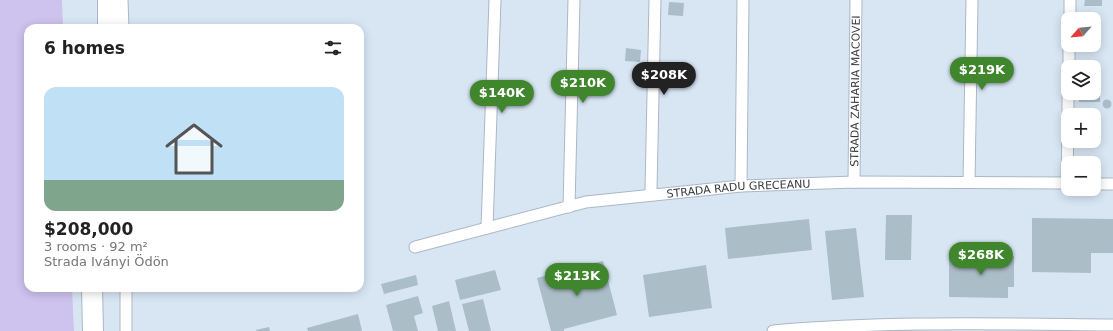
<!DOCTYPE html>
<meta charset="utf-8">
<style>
:root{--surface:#fff;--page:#f2f2f2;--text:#222;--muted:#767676;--accent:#3f862c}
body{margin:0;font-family:"DejaVu Sans",sans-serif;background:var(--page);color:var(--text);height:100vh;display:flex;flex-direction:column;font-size:15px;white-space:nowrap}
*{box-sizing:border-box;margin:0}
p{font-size:13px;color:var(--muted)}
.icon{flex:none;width:22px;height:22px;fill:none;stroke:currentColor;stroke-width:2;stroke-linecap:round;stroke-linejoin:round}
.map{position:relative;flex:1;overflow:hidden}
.details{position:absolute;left:24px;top:24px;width:340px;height:268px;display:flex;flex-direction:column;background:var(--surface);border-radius:12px;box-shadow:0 2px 10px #0003}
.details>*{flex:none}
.needle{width:26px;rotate:243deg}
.controls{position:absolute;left:1061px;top:12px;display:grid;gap:8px}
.controls a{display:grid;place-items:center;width:40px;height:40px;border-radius:8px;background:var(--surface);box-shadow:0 2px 10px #0003;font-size:20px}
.price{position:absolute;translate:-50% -34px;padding:0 9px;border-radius:14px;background:var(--accent);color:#fff;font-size:13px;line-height:26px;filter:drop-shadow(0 1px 2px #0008)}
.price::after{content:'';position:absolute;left:50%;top:24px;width:12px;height:9px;margin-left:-6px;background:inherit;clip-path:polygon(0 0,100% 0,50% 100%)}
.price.selected{background:#222;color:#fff}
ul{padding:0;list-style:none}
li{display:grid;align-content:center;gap:8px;height:212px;padding:0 20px}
li span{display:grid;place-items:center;height:124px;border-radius:12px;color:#555}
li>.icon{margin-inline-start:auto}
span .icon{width:72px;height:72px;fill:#fffc;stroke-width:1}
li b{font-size:17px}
h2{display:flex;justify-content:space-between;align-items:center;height:48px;padding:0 20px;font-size:17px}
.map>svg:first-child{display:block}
</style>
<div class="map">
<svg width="1113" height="331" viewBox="0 0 1113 331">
<rect width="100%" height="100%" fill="#d8e6f4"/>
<path fill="#cdc3ee" d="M 0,0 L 62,0 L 63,28 L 28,28 L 28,288 L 72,288 L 74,331 L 0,331 Z"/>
<path fill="#abbdc7" d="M 1085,0 L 1102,0 L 1102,6 L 1084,6 Z
M 669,2 L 684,3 L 683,16 L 668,15 Z
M 1094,30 L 1098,34 L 1098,47 L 1083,47 L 1083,45 L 1094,45 Z
M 626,48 L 641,50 L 640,62 L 625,61 Z
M 1094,79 L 1096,79 L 1096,91 L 1100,91 L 1100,102 L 1079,102 L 1079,93 L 1094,93 Z
M1102.5 104a4.5 4.5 0 1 1 9 0a4.5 4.5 0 1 1-9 0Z
M 886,215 L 912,215 L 911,260 L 885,260 Z
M 1032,218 L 1113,219 L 1113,253 L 1091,253 L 1091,273 L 1032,272 Z
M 809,219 L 812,250 L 728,259 L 725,228 Z
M 856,228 L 864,297 L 832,300 L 825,231 Z
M 949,256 L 1014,256 L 1014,287 L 1008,287 L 1008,298 L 949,297 Z
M 603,261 L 617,315 L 564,329 L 564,331 L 551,331 L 537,278 Z
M 706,265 L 712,308 L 649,317 L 643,275 Z
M 495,270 L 501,290 L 460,300 L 455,280 Z
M 416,275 L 418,285 L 384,294 L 381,284 Z
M 418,296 L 423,313 L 414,316 L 418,331 L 393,331 L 386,305 Z
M 483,299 L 491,331 L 469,331 L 462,304 Z
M 449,301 L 456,331 L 438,331 L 432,306 Z
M 358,314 L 362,331 L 308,331 L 307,328 Z
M 269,327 L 270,331 L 256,331 L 256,330 Z"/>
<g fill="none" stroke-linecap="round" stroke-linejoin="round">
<g stroke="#abb7c5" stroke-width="13">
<g id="street">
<path d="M 122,0 L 123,28"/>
<path d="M 1070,19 L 1070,0"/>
<path d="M 1069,67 L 1069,45"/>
<path d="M 1068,115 L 1068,93"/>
<path id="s1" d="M 854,182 L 856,0"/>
<path d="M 969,182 L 972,0"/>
<path d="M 1067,183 L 1068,116"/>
<path d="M 1094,184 L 1113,184"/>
<path d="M 741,186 L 743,0"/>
<path d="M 653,195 L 651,190 L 655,0"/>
<path d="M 569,207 L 574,0"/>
<path d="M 487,228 L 495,0"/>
<path id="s2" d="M 415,247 L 586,202 L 741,186 L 854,182 L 1068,183"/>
<path d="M 126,288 L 126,331"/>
<path d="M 773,331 C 886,321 1000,324 1113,325"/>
</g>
</g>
<g stroke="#abb7c5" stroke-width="22">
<path id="highway" d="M 108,28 L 108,0
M 92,288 L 93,331"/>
</g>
<use href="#street" stroke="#fff" stroke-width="11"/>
<use href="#highway" stroke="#fff" stroke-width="20"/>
</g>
<g text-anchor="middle" stroke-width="3" stroke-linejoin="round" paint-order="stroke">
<g font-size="11" fill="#343a3f" stroke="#d8e6f4">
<text dy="4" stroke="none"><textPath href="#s1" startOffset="91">STRADA ZAHARIA MACOVEI</textPath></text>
<text dy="4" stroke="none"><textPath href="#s2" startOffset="330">STRADA RADU GRECEANU</textPath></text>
</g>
</g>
</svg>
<div class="controls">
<a><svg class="needle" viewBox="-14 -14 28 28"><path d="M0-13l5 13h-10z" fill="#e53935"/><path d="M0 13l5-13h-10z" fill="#767676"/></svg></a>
<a><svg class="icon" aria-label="layers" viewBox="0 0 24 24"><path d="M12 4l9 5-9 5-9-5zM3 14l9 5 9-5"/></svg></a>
<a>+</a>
<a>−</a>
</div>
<b class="price" style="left:982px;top:91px">$219K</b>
<b class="price selected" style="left:664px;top:96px">$208K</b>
<b class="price" style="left:583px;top:104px">$210K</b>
<b class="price" style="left:502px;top:114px">$140K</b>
<b class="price" style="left:981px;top:276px">$268K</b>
<b class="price" style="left:577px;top:297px">$213K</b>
<section class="details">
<h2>6 homes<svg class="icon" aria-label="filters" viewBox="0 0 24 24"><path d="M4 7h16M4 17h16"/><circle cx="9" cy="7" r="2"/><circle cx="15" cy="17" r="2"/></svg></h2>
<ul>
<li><span style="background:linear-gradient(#bfe0f5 75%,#7fa58c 0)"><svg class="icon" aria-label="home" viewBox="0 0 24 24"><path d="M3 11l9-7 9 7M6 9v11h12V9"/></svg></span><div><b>$208,000</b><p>3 rooms · 92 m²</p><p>Strada Iványi Ödön</p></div></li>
</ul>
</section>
</div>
